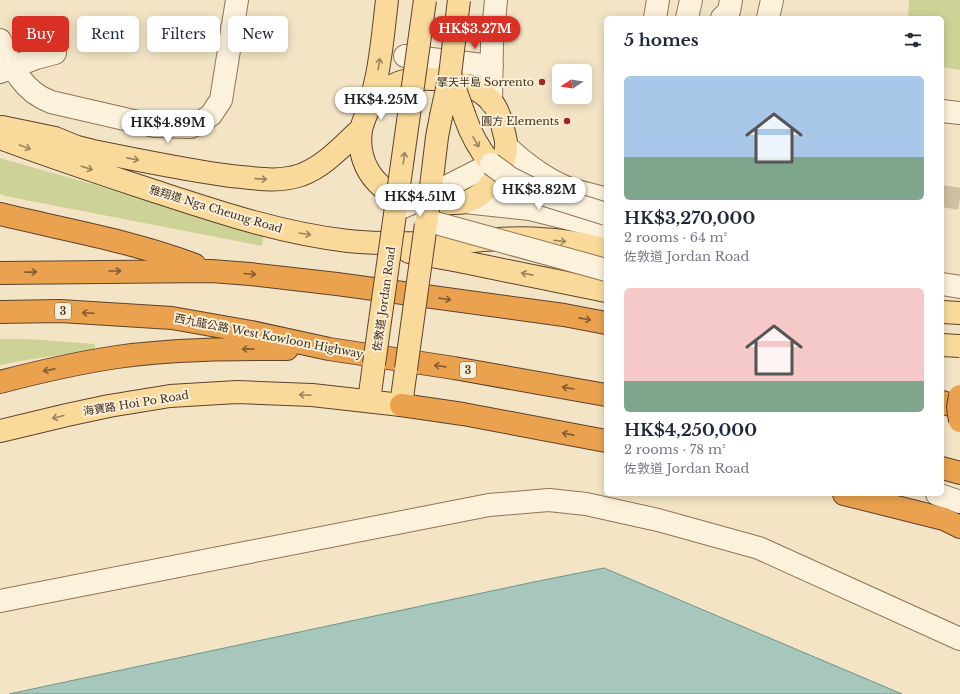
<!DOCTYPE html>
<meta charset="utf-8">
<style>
:root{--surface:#fff;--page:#f2f2f3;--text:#1f2937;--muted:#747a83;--accent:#d93025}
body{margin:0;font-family:"Libre Baskerville","Noto Sans TC",serif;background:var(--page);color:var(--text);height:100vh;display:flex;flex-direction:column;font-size:15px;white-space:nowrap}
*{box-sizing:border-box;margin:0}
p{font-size:13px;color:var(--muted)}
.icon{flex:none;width:22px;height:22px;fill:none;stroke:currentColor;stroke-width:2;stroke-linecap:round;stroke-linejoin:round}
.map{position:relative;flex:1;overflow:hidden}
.side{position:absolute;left:604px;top:16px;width:340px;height:480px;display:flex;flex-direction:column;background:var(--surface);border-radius:6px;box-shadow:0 2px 10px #0003}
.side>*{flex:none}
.banner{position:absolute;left:12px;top:16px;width:380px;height:36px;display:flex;gap:8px}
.needle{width:26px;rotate:258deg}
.controls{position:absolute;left:552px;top:64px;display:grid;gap:8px}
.controls a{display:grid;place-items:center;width:40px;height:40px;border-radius:6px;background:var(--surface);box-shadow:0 2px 10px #0003;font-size:20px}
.price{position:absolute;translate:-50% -34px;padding:0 9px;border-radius:14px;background:#fff;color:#222;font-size:13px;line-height:26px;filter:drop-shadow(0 1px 2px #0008)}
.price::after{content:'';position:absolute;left:50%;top:24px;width:12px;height:9px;margin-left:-6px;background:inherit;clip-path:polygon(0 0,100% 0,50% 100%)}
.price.active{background:var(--accent);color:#fff}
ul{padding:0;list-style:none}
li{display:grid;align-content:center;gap:8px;height:212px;padding:0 20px}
li span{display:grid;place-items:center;height:124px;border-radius:6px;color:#555}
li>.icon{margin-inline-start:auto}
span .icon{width:72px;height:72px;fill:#fffc;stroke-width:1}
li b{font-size:17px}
h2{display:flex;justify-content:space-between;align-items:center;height:48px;padding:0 20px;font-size:17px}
.chip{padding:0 14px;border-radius:6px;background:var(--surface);box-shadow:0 2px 10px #0003;font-size:14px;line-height:36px}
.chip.active{background:var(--accent);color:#fff}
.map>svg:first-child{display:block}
</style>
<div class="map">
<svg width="960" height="694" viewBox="0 0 960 694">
<rect width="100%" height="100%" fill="#f3e4c5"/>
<path fill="#cdd397" d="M 909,0 L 960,0 L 960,70 L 942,67 L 942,18 L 908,18 Z
M 0,158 L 127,194 L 265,225 L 262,246 L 5,196 L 0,194 Z
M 0,339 L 27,339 L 95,344 L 95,350 L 26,360 L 0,365 Z"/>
<path fill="#a7c6bc" stroke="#6c968b" d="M 604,568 L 902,694 L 9,694 L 529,583 Z"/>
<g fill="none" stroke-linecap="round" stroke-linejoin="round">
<path stroke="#cfbfa4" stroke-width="22" stroke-dasharray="22 11" stroke-linecap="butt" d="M 942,196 L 960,199"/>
<g stroke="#907558" stroke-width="24">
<path id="minor" d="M 655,18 L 658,0
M 687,18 L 691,0
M 722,18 L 729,11 L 731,0
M 768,18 L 772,0
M 232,28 L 267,33
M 0,40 C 12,67 22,91 51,102 L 155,126 L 191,127 L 201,122 L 211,115 L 221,100 L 237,0
M 405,56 L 492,66
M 0,72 L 36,58 L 55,53
M 491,102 L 492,43 L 496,0
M 942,111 L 960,113
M 506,146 C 524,163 547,180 570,189 C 582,193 594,195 606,199
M 430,195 L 491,164
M 465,202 L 530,209 L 606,228
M 942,284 L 960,287
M 937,494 L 960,502
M 0,601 L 489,505 L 549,500 L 586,504 L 658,520 L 759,548 L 960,639"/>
</g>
<g stroke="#5e432d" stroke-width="24">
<path id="major" d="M 371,102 C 390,83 406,77 433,79 C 454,80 476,85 491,101 C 498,109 501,119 503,128 C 504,134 507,141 506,146 C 505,170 488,194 466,202 C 461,203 455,203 451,203 C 444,204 436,205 429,205 C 389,203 355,173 361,130 C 363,120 368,111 371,102 C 373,93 375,84 377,75 C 382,50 384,25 387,0
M 465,117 C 471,135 479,149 491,164
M 2,127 L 55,138 L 77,147 L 93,151 C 139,160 185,170 231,176 C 254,178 278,183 301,175 C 325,166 342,146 361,129
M 0,138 C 51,157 102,174 154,191 C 218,212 280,233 348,241 C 389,245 431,243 473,241 C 495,239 518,237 541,239 C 563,240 585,244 606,250
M 430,195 L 437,137 L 441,116
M 409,252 L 459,261 L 606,291
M 942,312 L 960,313
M 369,401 L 374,364
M 0,431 L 67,415 L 109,406 L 170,396 L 237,392 L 312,395 L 401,405 L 406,369"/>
</g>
<g stroke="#5e432d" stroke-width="24">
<path id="highway" d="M 0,214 C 65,230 132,241 195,265
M 0,273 L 211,271 L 250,274 L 337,284 L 564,315 L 606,323
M 0,312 L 60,311 L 172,318 L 251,332 L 329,349 L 454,368 L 606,395
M 0,382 C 38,372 77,363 117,357 C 173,349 231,349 287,349
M 942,402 L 960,408
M 401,405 L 463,414 L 606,441
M 942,468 L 960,473
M 844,494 L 944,519 L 960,527"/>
</g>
<use href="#minor" stroke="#fcf1da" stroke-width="22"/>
<use href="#major" stroke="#f9da9a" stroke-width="22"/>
<use href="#highway" stroke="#eaa24e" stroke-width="22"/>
<g stroke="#907558" stroke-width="24" stroke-linecap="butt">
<path id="minor-bridge" d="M 491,164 L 510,178 L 542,194 L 606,214
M 396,210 L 430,195
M 425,220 L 606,270"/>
</g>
<g stroke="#5e432d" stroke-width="24" stroke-linecap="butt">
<path id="major-bridge" d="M 450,75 L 465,117
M 441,116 L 450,75 L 459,0
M 942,345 L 960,346
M 374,364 L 425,0
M 406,369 L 430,195"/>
</g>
<g stroke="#5e432d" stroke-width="24" stroke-linecap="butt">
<path id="highway-bridge" d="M 960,396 L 958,407 L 960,421"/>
</g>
<use href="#minor-bridge" stroke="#fcf1da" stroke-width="22"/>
<use href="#major-bridge" stroke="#f9da9a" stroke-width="22"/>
<use href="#highway-bridge" stroke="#eaa24e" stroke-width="22"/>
</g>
<defs><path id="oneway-shaft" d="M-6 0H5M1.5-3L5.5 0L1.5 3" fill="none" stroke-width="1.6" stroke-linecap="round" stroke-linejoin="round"/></defs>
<g stroke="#9c845c">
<use href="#oneway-shaft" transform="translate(379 64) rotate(-81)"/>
<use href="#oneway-shaft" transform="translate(476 142) rotate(60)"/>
<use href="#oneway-shaft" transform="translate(25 147) rotate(20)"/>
<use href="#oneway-shaft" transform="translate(404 158) rotate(-82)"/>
<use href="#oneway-shaft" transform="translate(133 159) rotate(11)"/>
<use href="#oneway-shaft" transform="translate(87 168) rotate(18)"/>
<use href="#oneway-shaft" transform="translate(261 179) rotate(4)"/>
<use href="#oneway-shaft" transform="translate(305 234) rotate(9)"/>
<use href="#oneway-shaft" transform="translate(560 241) rotate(6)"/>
<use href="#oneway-shaft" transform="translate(527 274) rotate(-169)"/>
<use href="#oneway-shaft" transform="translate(305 395) rotate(-177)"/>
<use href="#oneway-shaft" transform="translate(58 417) rotate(166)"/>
</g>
<g stroke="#835c31">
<use href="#oneway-shaft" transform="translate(115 271)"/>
<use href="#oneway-shaft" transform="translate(31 272) rotate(-1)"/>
<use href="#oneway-shaft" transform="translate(250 274) rotate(5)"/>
<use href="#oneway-shaft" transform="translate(445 299) rotate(8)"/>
<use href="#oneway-shaft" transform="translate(88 313) rotate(-177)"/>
<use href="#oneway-shaft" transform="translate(585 319) rotate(11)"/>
<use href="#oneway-shaft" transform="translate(248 349) rotate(179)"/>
<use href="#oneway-shaft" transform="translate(440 366) rotate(-172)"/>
<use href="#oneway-shaft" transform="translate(49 370) rotate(169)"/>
<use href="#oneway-shaft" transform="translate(568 388) rotate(-170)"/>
<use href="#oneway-shaft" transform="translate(568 434) rotate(-169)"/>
</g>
<g fill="#a62225" stroke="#f9eed6" stroke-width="1.5">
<circle cx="542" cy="82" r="4"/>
<circle cx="567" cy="121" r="4"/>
</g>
<g text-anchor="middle" stroke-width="4" stroke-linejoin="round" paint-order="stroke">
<g fill="#f9eed6" stroke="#776755" stroke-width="1">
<rect x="55" y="303" width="16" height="16" rx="3"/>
<rect x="460" y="362" width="16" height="16" rx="3"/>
</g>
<g font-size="10" font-weight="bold" fill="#3f2d1e">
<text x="63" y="315">3</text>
<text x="468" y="374">3</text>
</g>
<g font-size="11" fill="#3f2d1e" stroke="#f9eed6" text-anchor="end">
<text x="534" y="86">擎天半島 Sorrento</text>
<text x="559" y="125">圓方 Elements</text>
</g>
<g font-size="11" fill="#3f2d1e" stroke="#f9eed6">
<text transform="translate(216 209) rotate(17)" y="4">雅翔道 Nga Cheung Road</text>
<text transform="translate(384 299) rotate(-82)" y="4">佐敦道 Jordan Road</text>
<text transform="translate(269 336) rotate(11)" y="4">西九龍公路 West Kowloon Highway</text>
<text transform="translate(136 403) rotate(-9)" y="4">海寶路 Hoi Po Road</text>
</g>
</g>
</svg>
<div class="controls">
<a><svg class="needle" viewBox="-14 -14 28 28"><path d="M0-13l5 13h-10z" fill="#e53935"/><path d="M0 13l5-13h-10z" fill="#747a83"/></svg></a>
</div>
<b class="price active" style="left:475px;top:50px">HK$3.27M</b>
<b class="price" style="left:381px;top:121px">HK$4.25M</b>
<b class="price" style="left:168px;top:144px">HK$4.89M</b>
<b class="price" style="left:539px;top:211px">HK$3.82M</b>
<b class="price" style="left:420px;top:218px">HK$4.51M</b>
<div class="banner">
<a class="chip active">Buy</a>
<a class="chip">Rent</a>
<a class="chip">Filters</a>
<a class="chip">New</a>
</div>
<section class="side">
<h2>5 homes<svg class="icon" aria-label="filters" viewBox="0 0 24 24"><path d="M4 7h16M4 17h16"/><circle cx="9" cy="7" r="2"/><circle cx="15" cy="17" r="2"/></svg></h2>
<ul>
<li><span style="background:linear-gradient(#a9c7e8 65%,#7fa58c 0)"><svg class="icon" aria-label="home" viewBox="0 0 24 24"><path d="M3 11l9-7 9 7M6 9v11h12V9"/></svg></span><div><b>HK$3,270,000</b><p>2 rooms · 64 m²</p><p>佐敦道 Jordan Road</p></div></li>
<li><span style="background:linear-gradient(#f6c9c9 75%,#7fa58c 0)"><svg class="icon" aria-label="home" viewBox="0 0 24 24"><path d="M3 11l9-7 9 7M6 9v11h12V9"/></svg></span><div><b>HK$4,250,000</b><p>2 rooms · 78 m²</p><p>佐敦道 Jordan Road</p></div></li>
</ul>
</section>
</div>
